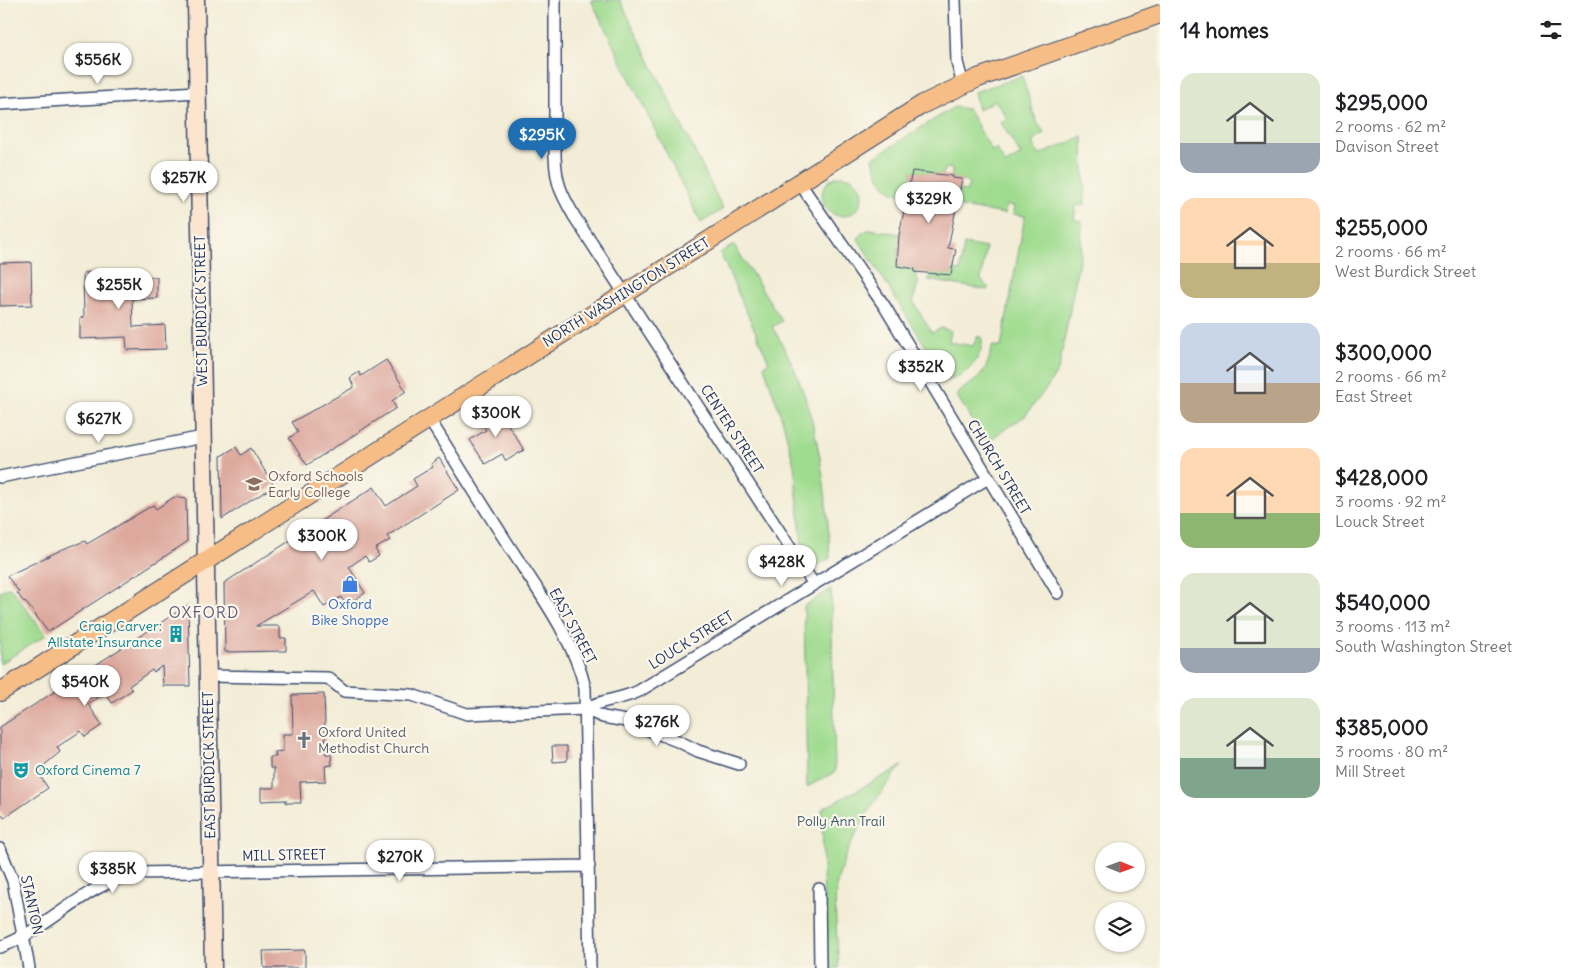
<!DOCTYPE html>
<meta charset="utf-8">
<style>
:root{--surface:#fff;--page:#f2f2f2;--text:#202124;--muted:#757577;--accent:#1f6fb2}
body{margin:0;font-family:Delius,sans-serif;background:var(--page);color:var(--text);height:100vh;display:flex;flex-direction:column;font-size:19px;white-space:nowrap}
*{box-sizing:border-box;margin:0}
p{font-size:16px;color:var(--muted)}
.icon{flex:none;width:28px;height:28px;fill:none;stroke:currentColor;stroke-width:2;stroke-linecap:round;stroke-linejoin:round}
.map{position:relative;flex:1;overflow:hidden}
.drawer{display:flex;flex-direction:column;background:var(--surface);width:425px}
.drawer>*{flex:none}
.needle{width:32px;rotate:91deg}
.tools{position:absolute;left:1095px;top:842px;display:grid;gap:10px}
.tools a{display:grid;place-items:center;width:50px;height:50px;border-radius:50%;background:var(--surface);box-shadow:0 1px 4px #0004;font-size:25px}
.price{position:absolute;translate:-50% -42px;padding:0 11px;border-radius:18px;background:#fff;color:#222;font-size:16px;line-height:32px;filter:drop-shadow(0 1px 2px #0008)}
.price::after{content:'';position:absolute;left:50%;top:30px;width:15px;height:11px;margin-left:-8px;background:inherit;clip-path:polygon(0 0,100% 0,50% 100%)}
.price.active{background:var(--accent);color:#fff}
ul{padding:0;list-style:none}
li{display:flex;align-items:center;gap:15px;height:125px;padding:0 20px}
li span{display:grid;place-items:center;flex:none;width:140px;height:100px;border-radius:15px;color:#555}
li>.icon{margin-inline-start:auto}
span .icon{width:60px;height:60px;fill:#fffc;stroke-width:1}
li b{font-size:21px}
h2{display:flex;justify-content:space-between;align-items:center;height:60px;padding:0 20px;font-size:21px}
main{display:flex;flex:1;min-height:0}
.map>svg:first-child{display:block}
</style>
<main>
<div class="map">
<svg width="1160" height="968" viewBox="0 0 1160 968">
<rect width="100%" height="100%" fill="#fbf7ec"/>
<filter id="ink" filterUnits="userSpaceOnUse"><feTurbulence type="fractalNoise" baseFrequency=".02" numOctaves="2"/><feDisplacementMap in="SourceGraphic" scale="10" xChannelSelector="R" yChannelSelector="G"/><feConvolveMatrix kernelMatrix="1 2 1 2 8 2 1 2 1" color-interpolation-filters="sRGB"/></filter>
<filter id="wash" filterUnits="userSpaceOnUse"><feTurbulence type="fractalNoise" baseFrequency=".0096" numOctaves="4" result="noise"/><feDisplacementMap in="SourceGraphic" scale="20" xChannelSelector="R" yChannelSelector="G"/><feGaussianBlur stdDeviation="1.12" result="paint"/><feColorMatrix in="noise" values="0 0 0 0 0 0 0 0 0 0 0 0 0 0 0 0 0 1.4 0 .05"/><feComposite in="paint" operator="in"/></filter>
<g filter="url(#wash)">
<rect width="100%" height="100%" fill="#f3edd7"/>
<path fill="#a0dc90" stroke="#5e8677" d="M 591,0 L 620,0 L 723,209 L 701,223 Z
M 1022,76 L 1036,120 L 1044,133 L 1032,142 L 1039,155 L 1083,137 L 1085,204 L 1076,206 L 1074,219 L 1082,221 L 1081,250 L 1059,368 L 1049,385 L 1025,416 L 986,442 L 957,396 C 962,387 972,384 979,377 C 987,369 990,357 992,346 L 1001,347 L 1025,216 L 1013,214 L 1014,206 L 1006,205 L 1005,214 L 956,206 L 960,190 L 967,191 L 969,183 L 952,178 L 952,169 L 946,168 L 942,176 L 912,171 L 908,195 C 886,195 877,178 873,158 L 954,107 L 968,109 L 992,151 L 996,149 L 1006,164 L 1021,155 L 1001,123 L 1007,118 L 995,100 L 978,110 L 974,92 Z
M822 196a20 20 0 1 1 40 0a20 20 0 1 1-40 0Z
M 871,229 L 905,235 L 898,248 L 897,266 L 915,269 L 916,278 L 919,280 L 913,301 L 932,333 L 941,328 L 951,331 L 949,342 L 973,346 L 977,337 L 982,337 C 984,357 967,377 947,380 L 858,239 L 863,232 Z
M 964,244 L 986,248 L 981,280 L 989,288 L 987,290 L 928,280 L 931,272 L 951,275 L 952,270 L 960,271 Z
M 734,245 L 782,321 L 772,327 C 815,393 827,480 830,558 L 816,566 L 802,544 L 794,465 L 783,422 L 764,366 L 769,362 L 720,253 Z
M 10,587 L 46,635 L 0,664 L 0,591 Z
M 831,589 L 835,772 L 807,787 L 804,606 Z
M 902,766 C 874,799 847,841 837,883 C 833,902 838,947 839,968 L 825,968 L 822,809 Z"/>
<g id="blocks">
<path fill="#dda89d" d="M 912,171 L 953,176 L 952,178 L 962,179 L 948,248 L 956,249 L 951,275 L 914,272 L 915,269 L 897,266 L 899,235 Z
M 31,262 L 32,305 L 0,306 L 0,263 Z
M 114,272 L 115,278 L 157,277 L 157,298 L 132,299 L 133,327 L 165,325 L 166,349 L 127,350 L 126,337 L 80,339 L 80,318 L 84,317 L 83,273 Z
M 386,360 L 406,391 L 392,401 L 396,408 L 307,465 L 289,438 L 298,432 L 292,422 L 354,387 L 350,378 L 359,372 L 361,376 Z
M 497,407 L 524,450 L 506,461 L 502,454 L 485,464 L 470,440 L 486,430 L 479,418 Z
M 236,447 L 241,455 L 251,448 L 274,486 L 222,519 L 221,456 Z
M 439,458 L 459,490 L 387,536 L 390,540 L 375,549 L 379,556 L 369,562 L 365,556 L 349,567 L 365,593 L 346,605 L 341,597 L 324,607 L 314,591 L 256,626 L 280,626 L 280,638 L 286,638 L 286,651 L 225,652 L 224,583 L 374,487 L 386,506 L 417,486 L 413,479 L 433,467 L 431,464 Z
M 174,497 L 186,499 L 187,542 L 48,632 L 25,601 L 24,602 L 17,593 L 19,592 L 7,576 L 63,549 L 85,541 L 87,544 L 153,505 L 156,509 Z
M 188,605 L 190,686 L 163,686 L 162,666 L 154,672 L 152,670 L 129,686 L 132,690 L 112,703 L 105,693 L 88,704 L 102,725 L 85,737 L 81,731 L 57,747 L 60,752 L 41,768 L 45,773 L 40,776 L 48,788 L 4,818 L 0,811 L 0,727 Z
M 324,694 L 326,754 L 331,754 L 332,765 L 325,766 L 326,781 L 300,782 L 301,803 L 286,803 L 286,800 L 261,801 L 261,788 L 274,788 L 274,768 L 270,768 L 270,757 L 276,757 L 275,752 L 283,751 L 283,734 L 293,734 L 292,695 Z
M 552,746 L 567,746 L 567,761 L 553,762 Z
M 305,950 L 305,968 L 264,968 L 263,951 Z"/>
</g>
</g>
<g filter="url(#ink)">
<use href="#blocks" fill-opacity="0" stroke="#3b4c70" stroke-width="1"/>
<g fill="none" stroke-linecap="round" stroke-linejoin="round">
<g stroke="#3b4c70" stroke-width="14">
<path id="street" d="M 555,0 L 555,156 C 556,184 561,193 574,216 L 813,583
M 955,0 L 957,62 L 963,85
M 0,104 L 197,92
M 799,182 L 885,307 L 1058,593
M 429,419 C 453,457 477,496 502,535 C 531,582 573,634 585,688 L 590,968
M 0,477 L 203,437
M 208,676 L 328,678 L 344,691 L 412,695 L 467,714 L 585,709 C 602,699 621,700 639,691 L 988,478
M 585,709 L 603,717 L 626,721 L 680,742 L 698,751 L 739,764
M 0,849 L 13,881 L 29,968
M 819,889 L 820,968
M 0,947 C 49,929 84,885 135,873 L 589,866"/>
</g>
<g stroke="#3b4c70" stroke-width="19">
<path id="secondary" d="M 196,0 L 213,968"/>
</g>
<g stroke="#3b4c70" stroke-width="20">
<path id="primary" d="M 0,692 L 923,104 L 978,78 L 1160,14"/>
</g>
<use href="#street" stroke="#fff" stroke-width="11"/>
<use href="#secondary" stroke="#fbe5cf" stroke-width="16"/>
<use href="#primary" stroke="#f6be86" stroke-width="18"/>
</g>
</g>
<defs>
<g id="school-bare" transform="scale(1.35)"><path d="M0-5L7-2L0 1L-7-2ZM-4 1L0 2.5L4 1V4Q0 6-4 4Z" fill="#8d6e63" stroke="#fbf7ec" stroke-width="2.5" paint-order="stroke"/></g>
<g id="shop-bare" transform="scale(1.35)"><path d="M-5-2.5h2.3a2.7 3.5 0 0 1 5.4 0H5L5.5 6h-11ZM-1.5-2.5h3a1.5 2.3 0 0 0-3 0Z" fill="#3f7fe0" stroke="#fbf7ec" stroke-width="2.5" paint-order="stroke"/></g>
<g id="building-bare" transform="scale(1.35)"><path d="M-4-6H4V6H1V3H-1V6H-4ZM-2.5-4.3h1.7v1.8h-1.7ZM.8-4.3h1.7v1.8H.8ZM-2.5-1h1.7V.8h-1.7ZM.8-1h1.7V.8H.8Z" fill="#0f9aa8" stroke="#fbf7ec" stroke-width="2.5" paint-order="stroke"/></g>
<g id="church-bare" transform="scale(1.35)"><path d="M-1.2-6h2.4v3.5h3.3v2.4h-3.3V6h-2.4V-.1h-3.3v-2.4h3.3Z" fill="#6b7280" stroke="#fbf7ec" stroke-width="2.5" paint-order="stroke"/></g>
<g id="theatre-bare" transform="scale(1.35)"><path d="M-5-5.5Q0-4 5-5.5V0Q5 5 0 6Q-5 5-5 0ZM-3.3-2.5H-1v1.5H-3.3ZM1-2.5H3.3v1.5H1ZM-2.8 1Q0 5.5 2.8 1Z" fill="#0f9aa8" stroke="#fbf7ec" stroke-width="2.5" paint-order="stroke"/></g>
</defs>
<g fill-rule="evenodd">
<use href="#school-bare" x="254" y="484"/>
<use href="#shop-bare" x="350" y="584"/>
<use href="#building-bare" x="176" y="634"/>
<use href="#church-bare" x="304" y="740"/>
<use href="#theatre-bare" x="21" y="770"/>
</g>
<g text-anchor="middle" stroke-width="4.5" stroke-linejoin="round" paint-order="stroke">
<g font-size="14" fill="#1b2f5e" stroke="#fbf7ec">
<text transform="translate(626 292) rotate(-32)" y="5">NORTH WASHINGTON STREET</text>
<text transform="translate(201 311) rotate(-91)" y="5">WEST BURDICK STREET</text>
<text transform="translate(732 429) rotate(57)" y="5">CENTER STREET</text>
<text transform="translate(999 467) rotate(59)" y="5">CHURCH STREET</text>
<text transform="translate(573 626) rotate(62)" y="5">EAST STREET</text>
<text transform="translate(691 640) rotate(-32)" y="5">LOUCK STREET</text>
<text transform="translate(209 765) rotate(-91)" y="5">EAST BURDICK STREET</text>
<text transform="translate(284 855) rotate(-1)" y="5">MILL STREET</text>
<text transform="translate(32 905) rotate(78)" y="5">STANTON</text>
</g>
<g font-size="14" fill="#785e54" stroke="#fbf7ec" text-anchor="start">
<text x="268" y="481">Oxford Schools<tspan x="268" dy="16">Early College</tspan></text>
</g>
<g font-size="14" fill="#366cbe" stroke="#fbf7ec">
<text x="350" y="609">Oxford<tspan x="350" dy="16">Bike Shoppe</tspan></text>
</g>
<g font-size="14" fill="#0d838f" stroke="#fbf7ec" text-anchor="end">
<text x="162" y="631">Craig Carver:<tspan x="162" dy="16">Allstate Insurance</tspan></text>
<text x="35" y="775" text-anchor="start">Oxford Cinema 7</text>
</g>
<g font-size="14" fill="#5b616d" stroke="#fbf7ec" text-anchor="start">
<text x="318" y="737">Oxford United<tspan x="318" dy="16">Methodist Church</tspan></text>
</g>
<g font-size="14" fill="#3c5a6a" stroke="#fbf7ec">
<text x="841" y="826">Polly Ann Trail</text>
</g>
<g font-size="16" letter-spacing="1" fill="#5f5974" stroke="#fbf7ec">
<text x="204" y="618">OXFORD</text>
</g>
</g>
</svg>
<div class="tools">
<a><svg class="needle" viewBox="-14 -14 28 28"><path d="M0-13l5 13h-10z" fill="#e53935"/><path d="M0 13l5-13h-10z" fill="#757577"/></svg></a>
<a><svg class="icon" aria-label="layers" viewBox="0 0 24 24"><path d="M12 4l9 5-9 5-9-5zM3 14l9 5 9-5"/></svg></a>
</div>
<b class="price" style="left:98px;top:85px">$556K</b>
<b class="price active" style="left:542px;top:160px">$295K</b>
<b class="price" style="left:184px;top:203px">$257K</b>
<b class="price" style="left:929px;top:224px">$329K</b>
<b class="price" style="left:119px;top:310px">$255K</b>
<b class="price" style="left:921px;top:392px">$352K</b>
<b class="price" style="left:496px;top:438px">$300K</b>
<b class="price" style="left:99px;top:444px">$627K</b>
<b class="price" style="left:322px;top:561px">$300K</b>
<b class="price" style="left:782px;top:587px">$428K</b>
<b class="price" style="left:85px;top:707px">$540K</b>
<b class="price" style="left:657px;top:747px">$276K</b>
<b class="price" style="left:400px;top:882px">$270K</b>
<b class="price" style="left:113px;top:894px">$385K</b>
</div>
<section class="drawer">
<h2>14 homes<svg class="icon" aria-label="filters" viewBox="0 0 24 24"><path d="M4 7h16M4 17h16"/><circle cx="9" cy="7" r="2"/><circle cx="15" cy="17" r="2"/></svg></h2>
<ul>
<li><span style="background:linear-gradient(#dfe7d0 70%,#9aa5b1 0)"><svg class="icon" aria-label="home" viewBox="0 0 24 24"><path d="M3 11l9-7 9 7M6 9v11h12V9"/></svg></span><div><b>$295,000</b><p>2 rooms · 62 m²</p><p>Davison Street</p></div></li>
<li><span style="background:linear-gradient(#ffd9b3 65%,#c2b280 0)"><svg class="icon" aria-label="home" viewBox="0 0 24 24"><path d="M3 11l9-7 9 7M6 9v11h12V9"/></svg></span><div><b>$255,000</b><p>2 rooms · 66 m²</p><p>West Burdick Street</p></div></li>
<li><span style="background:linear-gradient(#c9d6e8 60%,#b9a48a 0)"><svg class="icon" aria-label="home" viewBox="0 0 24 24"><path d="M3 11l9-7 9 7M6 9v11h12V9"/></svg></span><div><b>$300,000</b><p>2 rooms · 66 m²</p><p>East Street</p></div></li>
<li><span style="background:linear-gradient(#ffd9b3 65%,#8fb573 0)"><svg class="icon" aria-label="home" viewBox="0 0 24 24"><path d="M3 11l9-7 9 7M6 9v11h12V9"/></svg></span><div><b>$428,000</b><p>3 rooms · 92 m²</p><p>Louck Street</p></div></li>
<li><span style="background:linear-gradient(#dfe7d0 75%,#9aa5b1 0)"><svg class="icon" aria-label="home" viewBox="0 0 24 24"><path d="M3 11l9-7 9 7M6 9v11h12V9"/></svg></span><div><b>$540,000</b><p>3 rooms · 113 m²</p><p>South Washington Street</p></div></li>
<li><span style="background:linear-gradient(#dfe7d0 60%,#7fa58c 0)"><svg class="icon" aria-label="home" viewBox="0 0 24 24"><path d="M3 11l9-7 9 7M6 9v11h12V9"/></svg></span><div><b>$385,000</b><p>3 rooms · 80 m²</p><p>Mill Street</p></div></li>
</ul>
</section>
</main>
